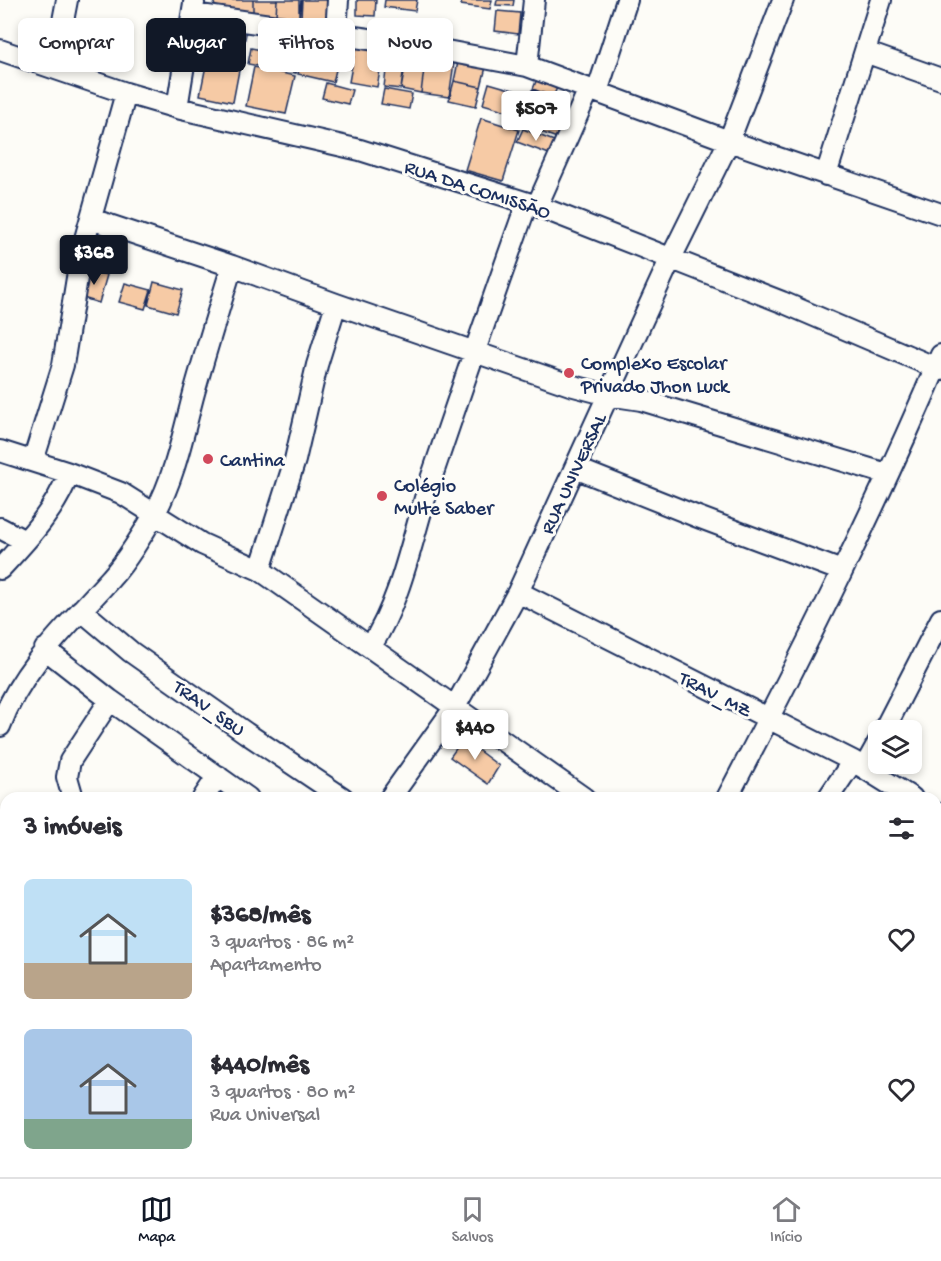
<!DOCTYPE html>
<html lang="pt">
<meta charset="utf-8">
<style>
:root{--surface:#fff;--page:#f2f2f3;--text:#2b2b33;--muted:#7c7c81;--line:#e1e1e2;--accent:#111827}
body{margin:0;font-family:"Gochi Hand",sans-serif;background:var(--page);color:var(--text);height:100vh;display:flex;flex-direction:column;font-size:22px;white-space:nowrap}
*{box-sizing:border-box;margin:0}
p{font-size:20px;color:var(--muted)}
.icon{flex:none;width:33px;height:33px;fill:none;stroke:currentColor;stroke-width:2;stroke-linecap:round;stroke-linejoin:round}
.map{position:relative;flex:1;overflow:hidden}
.drawer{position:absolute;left:0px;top:792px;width:942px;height:386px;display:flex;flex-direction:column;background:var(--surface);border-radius:18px 18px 0 0;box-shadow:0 3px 9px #0003}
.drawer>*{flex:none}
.banner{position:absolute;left:18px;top:18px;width:600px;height:54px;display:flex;gap:12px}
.fabs{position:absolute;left:868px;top:720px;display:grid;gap:12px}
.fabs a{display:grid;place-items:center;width:54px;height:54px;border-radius:9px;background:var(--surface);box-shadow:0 3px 9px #0003;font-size:30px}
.price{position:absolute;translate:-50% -51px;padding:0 14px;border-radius:6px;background:#fff;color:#222;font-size:20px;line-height:39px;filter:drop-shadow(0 2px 3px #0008)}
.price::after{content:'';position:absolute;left:50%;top:36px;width:18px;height:14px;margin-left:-9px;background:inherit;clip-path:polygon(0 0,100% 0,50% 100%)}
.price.on{background:var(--accent);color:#fff}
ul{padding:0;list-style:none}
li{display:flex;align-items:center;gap:18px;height:150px;padding:0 24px}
li span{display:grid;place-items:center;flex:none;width:168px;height:120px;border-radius:9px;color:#555}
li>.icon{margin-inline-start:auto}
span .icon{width:72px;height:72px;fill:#fffc;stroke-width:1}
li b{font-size:26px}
h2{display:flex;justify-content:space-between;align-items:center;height:72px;padding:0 24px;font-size:26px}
.tag{padding:0 21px;border-radius:9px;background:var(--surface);box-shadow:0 3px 9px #0003;font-size:21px;line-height:54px}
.tag.on{background:var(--accent);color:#fff}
.menu{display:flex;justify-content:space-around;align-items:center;height:84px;border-top:2px solid var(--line);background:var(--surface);font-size:16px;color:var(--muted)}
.menu a{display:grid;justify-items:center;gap:3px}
.menu .on{color:var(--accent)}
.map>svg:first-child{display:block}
</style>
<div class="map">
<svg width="941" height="1177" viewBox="0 0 941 1177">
<rect width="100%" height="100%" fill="#fdfcf7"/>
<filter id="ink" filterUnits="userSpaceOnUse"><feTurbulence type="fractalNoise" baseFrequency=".0167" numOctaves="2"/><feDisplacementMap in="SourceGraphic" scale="12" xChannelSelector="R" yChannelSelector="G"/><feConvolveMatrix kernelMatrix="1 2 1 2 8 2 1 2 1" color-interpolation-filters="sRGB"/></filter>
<g filter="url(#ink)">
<path fill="#f6caa5" stroke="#1b2f5e" stroke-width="1.5" d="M 213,0 L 253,0 L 253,14 L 215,6 Z
M 253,0 L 277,0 L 276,15 L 253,14 Z
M 277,0 L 299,0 L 299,18 L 276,15 Z
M 301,0 L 340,0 L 340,23 L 299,18 Z
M 302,0 L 336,0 L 335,19 L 301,18 Z
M 357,0 L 376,0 L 375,16 L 357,15 Z
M 385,0 L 417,0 L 415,11 L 384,7 Z
M 462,0 L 492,0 L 490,9 L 461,5 Z
M 497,0 L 514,0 L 513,6 L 496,5 Z
M 497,11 L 520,13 L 518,34 L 495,31 Z
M 215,21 L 247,28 L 233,102 L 200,95 Z
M 305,41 L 341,49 L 333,82 L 298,74 Z
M 356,44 L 384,49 L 377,87 L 349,82 Z
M 251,48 L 299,57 L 296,73 L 248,64 Z
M 408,50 L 426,53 L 421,93 L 401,89 Z
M 426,53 L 455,56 L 449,97 L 421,93 Z
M 388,55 L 405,57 L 401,89 L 384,87 Z
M 459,57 L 487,63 L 481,87 L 454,81 Z
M 254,67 L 295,76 L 286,114 L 246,106 Z
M 538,76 L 559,83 L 553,97 L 533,89 Z
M 454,81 L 481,87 L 476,106 L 449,100 Z
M 326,83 L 352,90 L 348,104 L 322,98 Z
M 489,83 L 520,92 L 514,113 L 483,104 Z
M 384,89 L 412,94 L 409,109 L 381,104 Z
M 532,90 L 552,99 L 544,119 L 523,110 Z
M 548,109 L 565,115 L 557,138 L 530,128 L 535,115 L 544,119 Z
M 481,118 L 519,130 L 503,181 L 465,170 Z
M 523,129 L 554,141 L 549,154 L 517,142 Z
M 103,227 L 116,231 L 111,247 L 119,249 L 114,265 L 94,258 Z
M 88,270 L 107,275 L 99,303 L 80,297 Z
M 154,282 L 183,290 L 176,313 L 148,305 Z
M 125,283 L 151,290 L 145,309 L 119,302 Z
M 463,739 L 499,766 L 488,784 L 450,757 Z
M 0,1109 L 6,1115 L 6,1122 L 0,1128 Z
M 0,1134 L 6,1139 L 6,1166 L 0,1172 Z
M 32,1172 L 42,1172 L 44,1173 L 38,1177 Z
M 93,1172 L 94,1172 L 102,1177 L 88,1177 Z"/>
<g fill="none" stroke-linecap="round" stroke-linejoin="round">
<g stroke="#1b2f5e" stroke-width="24">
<path id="minor" d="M 193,14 L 425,47 L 527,66 L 729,141 L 941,214
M 336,34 L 338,0
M 0,50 L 126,93 L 177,108 L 360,150 L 537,206 L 782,302 L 941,370
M 865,52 L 941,79
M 527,66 L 534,0
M 54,68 L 67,0
M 597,92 L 627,0
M 177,108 L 194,3
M 826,175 L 881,0
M 537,206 L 589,89
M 91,219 L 232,266 L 336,304 L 570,385 L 608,395 L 641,400 L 887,474
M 0,451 L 69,473 L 121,493 L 202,544 L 260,570 L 584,798
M 33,461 L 63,365 L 81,253 L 126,93
M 575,468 L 698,517 L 842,571
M 0,528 L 25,541
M 0,569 C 26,541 56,510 69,473
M 260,570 L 295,460 L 317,365 L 336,304
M 518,592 L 853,761 L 912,798
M 81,610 L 131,652 L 246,733 L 343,798
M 371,646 C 403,596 412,536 431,479 C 462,387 494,295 527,203
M 45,649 L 110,700 L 248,798
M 0,726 C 22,666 70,624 111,578 C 125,563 145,531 155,513 C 175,476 183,434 194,393 C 206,350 219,308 232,266
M 884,730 L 941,619
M 864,768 L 879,741
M 73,798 L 67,777 L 70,761 L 110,700
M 203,798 L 218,776
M 390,798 L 455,707 L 518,592 L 670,260 L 729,141 L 783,0
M 727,798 C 803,653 877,506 941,355
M 828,798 L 853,761
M 936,813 L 941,816
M 0,845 L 6,849
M 936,902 L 941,897
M 936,1028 L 941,1030
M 0,1064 L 6,1070
M 936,1135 L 941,1126
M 110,1172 L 115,1177
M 653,1172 L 659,1177
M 829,1172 L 836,1177
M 54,1177 L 59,1172
M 232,1177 L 236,1172
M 360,1177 L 363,1172
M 506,1177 L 510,1172
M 914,1177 L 917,1172"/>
</g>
<use href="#minor" stroke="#fdfcf7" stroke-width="20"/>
</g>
</g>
<g fill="#d1495b" stroke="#fdfcf7" stroke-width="2">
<circle cx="569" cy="373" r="6"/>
<circle cx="208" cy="459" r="6"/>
<circle cx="382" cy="496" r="6"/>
</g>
<g text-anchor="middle" stroke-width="6" stroke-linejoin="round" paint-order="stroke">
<g font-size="20" fill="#1b2f5e" stroke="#fdfcf7">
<text transform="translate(478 188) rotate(18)" y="7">RUA DA COMISSÃO</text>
<text transform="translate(572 473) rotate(-65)" y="7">RUA UNIVERSAL</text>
<text transform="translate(716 693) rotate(27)" y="7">TRAV_MZ</text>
<text transform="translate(210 707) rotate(35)" y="7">TRAV_SBU</text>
</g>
<g font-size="20" fill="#1b2f5e" stroke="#fdfcf7" text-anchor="start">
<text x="581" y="369">Complexo Escolar<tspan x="581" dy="23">Privado Jhon Luck</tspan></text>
<text x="220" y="466">Cantina</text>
<text x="394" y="491">Colégio<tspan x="394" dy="23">Multe Saber</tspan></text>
</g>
</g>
</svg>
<div class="fabs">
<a><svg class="icon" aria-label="layers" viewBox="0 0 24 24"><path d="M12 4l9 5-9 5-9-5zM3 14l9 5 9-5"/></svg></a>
</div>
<b class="price" style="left:536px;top:142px">$507</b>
<b class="price on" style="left:94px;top:286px">$368</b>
<b class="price" style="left:475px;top:761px">$440</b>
<div class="banner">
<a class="tag">Comprar</a>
<a class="tag on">Alugar</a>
<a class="tag">Filtros</a>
<a class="tag">Novo</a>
</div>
<section class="drawer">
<h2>3 imóveis<svg class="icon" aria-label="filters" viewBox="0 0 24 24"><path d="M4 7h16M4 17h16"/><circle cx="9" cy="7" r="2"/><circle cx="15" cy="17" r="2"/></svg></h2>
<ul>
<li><span style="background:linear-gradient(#bfe0f5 70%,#b9a48a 0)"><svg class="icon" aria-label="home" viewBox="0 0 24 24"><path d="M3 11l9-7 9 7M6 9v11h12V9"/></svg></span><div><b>$368/mês</b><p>3 quartos · 86 m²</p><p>Apartamento</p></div><svg class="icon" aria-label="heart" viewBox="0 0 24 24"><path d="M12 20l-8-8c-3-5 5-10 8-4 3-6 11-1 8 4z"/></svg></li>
<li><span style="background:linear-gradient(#a9c7e8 75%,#7fa58c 0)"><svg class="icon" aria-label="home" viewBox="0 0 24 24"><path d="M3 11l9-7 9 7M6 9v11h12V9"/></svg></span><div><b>$440/mês</b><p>3 quartos · 80 m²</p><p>Rua Universal</p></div><svg class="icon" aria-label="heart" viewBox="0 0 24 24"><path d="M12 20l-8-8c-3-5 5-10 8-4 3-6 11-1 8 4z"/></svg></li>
</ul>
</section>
</div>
<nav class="menu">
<a class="on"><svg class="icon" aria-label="map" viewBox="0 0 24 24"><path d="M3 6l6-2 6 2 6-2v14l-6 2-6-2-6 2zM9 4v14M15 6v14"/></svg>Mapa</a>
<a><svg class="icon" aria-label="saved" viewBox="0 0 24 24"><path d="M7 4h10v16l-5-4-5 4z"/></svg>Salvos</a>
<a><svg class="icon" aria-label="home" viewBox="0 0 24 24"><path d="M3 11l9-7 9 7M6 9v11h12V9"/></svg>Início</a>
</nav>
